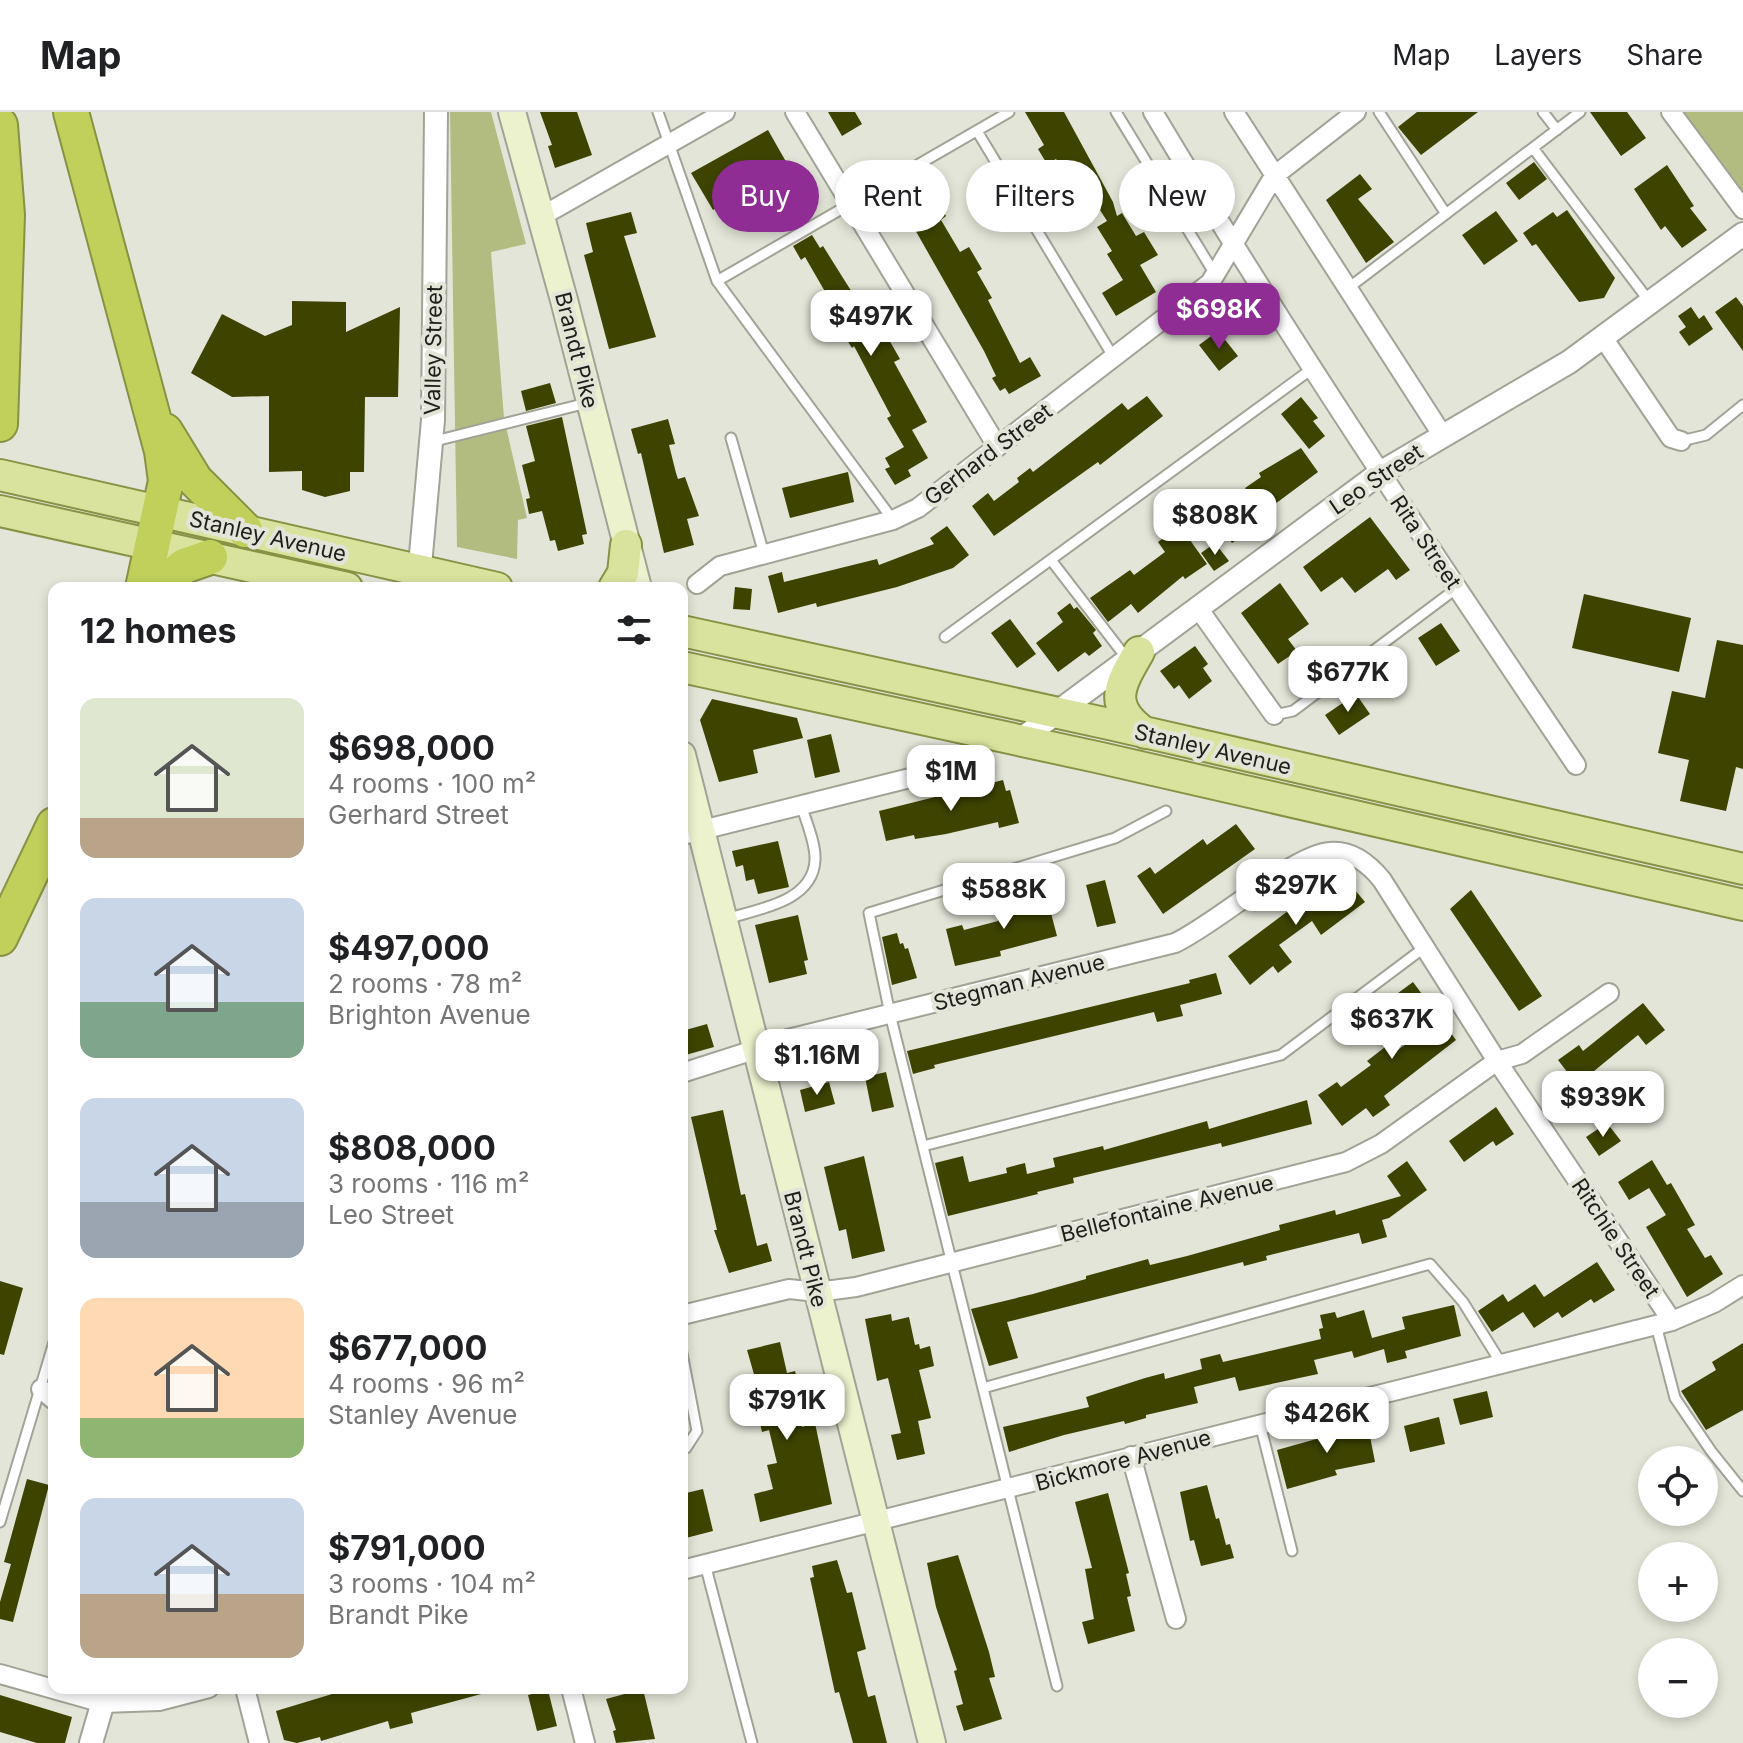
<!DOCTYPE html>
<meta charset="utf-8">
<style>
:root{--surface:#fff;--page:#f2f2f2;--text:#202124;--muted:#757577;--line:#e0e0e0;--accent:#8f2d94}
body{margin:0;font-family:Inter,sans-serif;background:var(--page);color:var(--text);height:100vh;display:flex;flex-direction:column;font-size:30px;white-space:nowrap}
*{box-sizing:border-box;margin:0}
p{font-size:26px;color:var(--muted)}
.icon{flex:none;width:44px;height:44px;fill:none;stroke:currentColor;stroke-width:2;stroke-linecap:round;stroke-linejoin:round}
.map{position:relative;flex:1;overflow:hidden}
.panel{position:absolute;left:48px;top:470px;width:640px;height:1112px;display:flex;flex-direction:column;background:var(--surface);border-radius:16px;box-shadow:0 4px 12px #0003}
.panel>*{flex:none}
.top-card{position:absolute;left:712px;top:48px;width:760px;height:72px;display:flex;gap:16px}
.buttons{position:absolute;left:1638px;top:1334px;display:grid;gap:16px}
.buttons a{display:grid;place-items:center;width:80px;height:80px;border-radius:50%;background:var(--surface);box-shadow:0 4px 12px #0003;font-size:40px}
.price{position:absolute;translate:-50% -68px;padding:0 18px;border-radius:16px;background:#fff;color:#222;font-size:26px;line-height:52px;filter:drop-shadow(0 2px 4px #0008)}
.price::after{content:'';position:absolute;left:50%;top:48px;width:24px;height:18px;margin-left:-12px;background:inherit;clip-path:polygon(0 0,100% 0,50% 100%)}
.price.selected{background:var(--accent);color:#fff}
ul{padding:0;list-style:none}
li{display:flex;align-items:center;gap:24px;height:200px;padding:0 32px}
li span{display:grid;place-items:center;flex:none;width:224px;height:160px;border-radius:16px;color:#555}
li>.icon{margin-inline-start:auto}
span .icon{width:96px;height:96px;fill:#fffc;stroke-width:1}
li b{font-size:34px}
h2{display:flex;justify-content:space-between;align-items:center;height:96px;padding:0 32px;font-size:34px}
.tag{padding:0 28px;border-radius:36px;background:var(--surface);box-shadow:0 4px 12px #0003;font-size:28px;line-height:72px}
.tag.selected{background:var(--accent);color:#fff}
header{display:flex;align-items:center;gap:48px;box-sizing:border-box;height:112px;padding:0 40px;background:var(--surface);border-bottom:2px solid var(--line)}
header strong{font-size:38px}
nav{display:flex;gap:44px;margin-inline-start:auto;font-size:28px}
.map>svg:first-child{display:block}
</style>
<header>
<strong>Map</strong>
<nav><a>Map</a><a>Layers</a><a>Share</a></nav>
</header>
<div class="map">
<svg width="1743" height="1631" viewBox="0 0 1743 1631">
<rect width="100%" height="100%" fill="#e3e5d8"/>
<path fill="#b2bc81" d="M 450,0 L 491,0 L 526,132 L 491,140 L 504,306 L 527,406 L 518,408 L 517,447 L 457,435 Z
M 1671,0 L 1743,0 L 1743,97 Z"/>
<path fill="#3e4400" d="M 540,0 L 577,0 L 592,43 L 555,56 L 548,34 L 552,33 Z
M 828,0 L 855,0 L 862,12 L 842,24 Z
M 1025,0 L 1064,0 L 1113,90 L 1117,104 L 1122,101 L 1136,124 L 1144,120 L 1158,143 L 1140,153 L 1156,180 L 1116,204 L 1102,181 L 1123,168 L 1107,142 L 1112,139 L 1097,115 L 1107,109 L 1091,84 L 1081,90 L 1056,47 L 1047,52 L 1038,37 L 1044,33 Z
M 1417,0 L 1478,0 L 1421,43 L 1398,15 Z
M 1590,0 L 1627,0 L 1646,26 L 1621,44 Z
M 768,18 L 793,62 L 786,66 L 797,84 L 784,92 L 763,56 L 728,77 L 733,87 L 713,98 L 691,61 Z
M 1534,50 L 1547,67 L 1519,88 L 1506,71 Z
M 1667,53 L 1694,94 L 1690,96 L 1707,118 L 1682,136 L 1665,114 L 1661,118 L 1634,77 Z
M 920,60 L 946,104 L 941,108 L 960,140 L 969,135 L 982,157 L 977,160 L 992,186 L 988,188 L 1020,251 L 1030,245 L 1041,264 L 1009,282 L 1005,276 L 1000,279 L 992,266 L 996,264 L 984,239 L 893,79 L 894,75 Z
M 1360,62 L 1372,77 L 1358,87 L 1394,130 L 1366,151 L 1326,88 Z
M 1567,98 L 1615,166 L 1604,186 L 1579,190 L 1536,132 L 1532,134 L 1523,121 L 1553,100 L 1557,105 Z
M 1496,99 L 1518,129 L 1484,153 L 1462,123 Z
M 631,100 L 637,121 L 624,124 L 656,225 L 609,237 L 584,143 L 593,140 L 586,111 Z
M 812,123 L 820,136 L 823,134 L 865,201 L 868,199 L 885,228 L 888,226 L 900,247 L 894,250 L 927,310 L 912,318 L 928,346 L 908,358 L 911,364 L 895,373 L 885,357 L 890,355 L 885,346 L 904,335 L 887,306 L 891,304 L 854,234 L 852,236 L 821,187 L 827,183 L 805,145 L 801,148 L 793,134 Z
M 1736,185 L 1743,194 L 1743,239 L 1715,200 Z
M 292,189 L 346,190 L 346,220 L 400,195 L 398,285 L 365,285 L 364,360 L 350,360 L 350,379 L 325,385 L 302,378 L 302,359 L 269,360 L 269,284 L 232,285 L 191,261 L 222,202 L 265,224 L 292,213 Z
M 1691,195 L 1699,207 L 1704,203 L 1713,217 L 1689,234 L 1679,220 L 1686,215 L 1678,204 Z
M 1218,219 L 1238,244 L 1219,259 L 1199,233 Z
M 550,271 L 556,291 L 526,299 L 521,279 Z
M 1147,284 L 1163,304 L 1100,353 L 1098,350 L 994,424 L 972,394 L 988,381 L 994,389 L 1019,370 L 1017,366 L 1030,356 L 1033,360 L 1122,291 L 1128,298 Z
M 1301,285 L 1318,306 L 1313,309 L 1325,324 L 1309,337 L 1281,302 Z
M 562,305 L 587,422 L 582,423 L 584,432 L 558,439 L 555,428 L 550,429 L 542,399 L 529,402 L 526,387 L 530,386 L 522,353 L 535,349 L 526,314 Z
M 668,307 L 675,332 L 669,333 L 676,361 L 678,367 L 685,365 L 699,404 L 687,407 L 694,433 L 664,441 L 641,341 L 638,342 L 631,317 Z
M 1301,336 L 1318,360 L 1263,401 L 1245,376 L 1261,365 L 1259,361 Z
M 848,360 L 854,390 L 790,406 L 782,376 Z
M 1217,384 L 1245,422 L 1232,431 L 1204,393 Z
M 1370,405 L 1410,458 L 1396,468 L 1388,457 L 1355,481 L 1342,465 L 1321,480 L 1303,455 Z
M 947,414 L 969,443 L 953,456 L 897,475 L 817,495 L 816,491 L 778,501 L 768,464 L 782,460 L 784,470 L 877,447 L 879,453 L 934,432 L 930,426 Z
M 1180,414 L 1207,452 L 1185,467 L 1183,464 L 1138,501 L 1131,492 L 1108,510 L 1090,486 L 1130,458 L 1134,463 L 1165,440 L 1158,430 Z
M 1215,431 L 1229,449 L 1214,459 L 1201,441 Z
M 1280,471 L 1309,512 L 1288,527 L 1297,539 L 1278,552 L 1241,501 Z
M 735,475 L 752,477 L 750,498 L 733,497 Z
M 1584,482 L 1691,506 L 1679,560 L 1572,536 Z
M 1070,491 L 1074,497 L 1077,495 L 1096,518 L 1093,521 L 1102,534 L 1089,544 L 1085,540 L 1058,560 L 1036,531 L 1063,510 L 1057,501 Z
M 1010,507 L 1036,542 L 1017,556 L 991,521 Z
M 1441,511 L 1460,539 L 1436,554 L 1418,526 Z
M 1717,528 L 1743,533 L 1743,657 L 1736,655 L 1726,699 L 1680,689 L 1689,648 L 1658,641 L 1672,579 L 1705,586 Z
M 1195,534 L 1208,552 L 1203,556 L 1212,569 L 1189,587 L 1179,573 L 1174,577 L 1160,559 Z
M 1356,582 L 1370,602 L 1339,623 L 1325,603 Z
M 712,587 L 797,606 L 803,626 L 753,638 L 758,661 L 719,670 L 700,608 Z
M 831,622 L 840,660 L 815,666 L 807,628 Z
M 1003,668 L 1006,679 L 1010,678 L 1019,711 L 999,716 L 998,710 L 946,722 L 915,727 L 914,723 L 886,729 L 879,699 Z
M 1236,712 L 1255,737 L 1163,802 L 1137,764 L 1150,755 L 1155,762 L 1203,727 L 1207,733 Z
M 778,729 L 789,775 L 758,782 L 754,767 L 746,769 L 743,753 L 736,755 L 732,739 Z
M 1340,760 L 1365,790 L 1321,823 L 1312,809 L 1279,833 L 1292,850 L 1278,861 L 1273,854 L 1250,873 L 1228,844 Z
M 1105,768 L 1116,811 L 1097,815 L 1086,773 Z
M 1471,778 L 1542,884 L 1519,899 L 1450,797 Z
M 1046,782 L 1057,824 L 1000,839 L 1001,844 L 955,854 L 946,817 L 962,813 L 964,818 L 998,809 L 995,795 Z
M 798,803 L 808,848 L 804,849 L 807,862 L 769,871 L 755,813 Z
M 897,821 L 900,832 L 903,831 L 905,837 L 908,836 L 917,866 L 892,873 L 882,825 Z
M 1216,861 L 1222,882 L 1180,893 L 1183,904 L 1157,910 L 1154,900 L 934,953 L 935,956 L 913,962 L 907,939 L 1190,871 L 1189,868 Z
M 1413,870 L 1456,928 L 1384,984 L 1390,993 L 1373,1005 L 1366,996 L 1342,1014 L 1318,983 L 1337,970 L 1341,975 L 1371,953 L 1367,949 L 1385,935 L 1391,943 L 1417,924 L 1390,887 Z
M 1643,891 L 1665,918 L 1646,933 L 1638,923 L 1577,973 L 1558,948 L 1579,933 L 1583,939 Z
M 707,912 L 714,935 L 682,944 L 682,919 Z
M 886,960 L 894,995 L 872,1000 L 865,965 Z
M 829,970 L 835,992 L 805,1000 L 800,978 Z
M 1307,988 L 1312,1012 L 1222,1035 L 1221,1031 L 1073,1066 L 1074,1071 L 1037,1080 L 1038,1082 L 948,1104 L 935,1051 L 963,1044 L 969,1070 L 1007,1061 L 1006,1056 L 1025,1051 L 1027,1062 L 1055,1055 L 1053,1046 L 1103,1034 L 1104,1038 L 1207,1009 L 1209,1017 Z
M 1496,995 L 1514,1022 L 1496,1034 L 1493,1029 L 1464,1050 L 1449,1029 Z
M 723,998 L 741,1083 L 745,1082 L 757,1134 L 767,1131 L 772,1149 L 729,1161 L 714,1118 L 717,1118 L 691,1005 Z
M 1607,1011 L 1621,1029 L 1599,1044 L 1586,1025 Z
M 864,1044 L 885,1139 L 852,1147 L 846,1117 L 839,1119 L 824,1055 Z
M 1652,1048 L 1667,1073 L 1671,1071 L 1695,1113 L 1687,1117 L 1705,1146 L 1711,1143 L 1723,1162 L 1687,1185 L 1646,1115 L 1666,1103 L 1649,1076 L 1629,1088 L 1618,1070 Z
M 1407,1049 L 1427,1078 L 1389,1106 L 1382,1108 L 1387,1125 L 1362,1132 L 1359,1121 L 1266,1144 L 1267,1148 L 1244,1154 L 1243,1150 L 1007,1210 L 1018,1246 L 989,1254 L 971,1197 L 1033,1182 L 1086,1167 L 1086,1164 L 1148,1147 L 1150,1153 L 1187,1144 L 1280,1118 L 1279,1113 L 1313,1104 L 1335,1098 L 1336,1103 L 1401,1084 L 1387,1064 Z
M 1597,1150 L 1615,1178 L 1594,1191 L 1591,1187 L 1562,1206 L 1558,1200 L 1534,1216 L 1523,1200 L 1492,1220 L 1478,1199 L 1503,1182 L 1508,1190 L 1535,1172 L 1544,1185 Z
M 0,1169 L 23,1176 L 4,1243 L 0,1242 Z
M 1454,1193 L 1461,1224 L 1405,1239 L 1407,1246 L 1387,1251 L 1384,1237 L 1354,1246 L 1352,1239 L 1314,1248 L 1318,1262 L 1239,1279 L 1235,1265 L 1194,1275 L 1198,1291 L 1146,1303 L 1146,1306 L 1125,1312 L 1124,1309 L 1064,1323 L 1009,1340 L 1003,1315 L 1089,1295 L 1086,1285 L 1145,1266 L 1164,1261 L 1165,1267 L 1202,1257 L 1200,1247 L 1220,1242 L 1223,1250 L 1321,1227 L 1319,1217 L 1323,1216 L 1320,1203 L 1335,1200 L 1337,1206 L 1364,1198 L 1372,1226 L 1405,1217 L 1402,1205 Z
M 891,1202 L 892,1209 L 909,1205 L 915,1233 L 919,1232 L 920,1237 L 930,1234 L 934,1254 L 919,1258 L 931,1306 L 918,1309 L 925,1342 L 897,1348 L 891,1323 L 901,1321 L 888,1266 L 877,1269 L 865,1207 Z
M 780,1230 L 787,1261 L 795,1259 L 799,1274 L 792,1276 L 802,1315 L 815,1311 L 832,1392 L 760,1410 L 754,1382 L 773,1377 L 767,1353 L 777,1351 L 769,1318 L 762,1320 L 757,1298 L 764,1297 L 747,1238 Z
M 1743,1231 L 1743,1298 L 1706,1318 L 1681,1279 L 1716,1258 L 1712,1250 Z
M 1487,1279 L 1493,1305 L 1460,1313 L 1453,1287 Z
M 1439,1305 L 1445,1332 L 1410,1340 L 1404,1314 Z
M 1367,1309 L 1375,1350 L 1335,1358 L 1337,1363 L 1287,1377 L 1277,1338 L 1345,1319 L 1344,1313 Z
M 27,1367 L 49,1373 L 13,1510 L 0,1507 L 0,1490 L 11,1452 L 4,1450 Z
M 1207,1373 L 1216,1407 L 1219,1406 L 1226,1433 L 1230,1432 L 1234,1446 L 1201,1454 L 1194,1428 L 1190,1429 L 1180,1380 Z
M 703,1377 L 713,1419 L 682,1427 L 682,1382 Z
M 1108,1381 L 1129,1461 L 1126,1462 L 1131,1484 L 1127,1485 L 1135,1519 L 1088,1532 L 1082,1510 L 1094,1507 L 1085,1457 L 1092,1456 L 1075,1390 Z
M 958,1443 L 989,1540 L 995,1565 L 989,1566 L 1002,1607 L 964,1619 L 956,1594 L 963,1592 L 954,1559 L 957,1558 L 936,1495 L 927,1451 Z
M 837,1448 L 847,1481 L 852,1480 L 866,1537 L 857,1540 L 868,1585 L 875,1583 L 887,1631 L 853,1631 L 839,1580 L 835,1581 L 810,1466 L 814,1465 L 812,1454 Z
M 352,1576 L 484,1576 L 485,1581 L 411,1601 L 413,1611 L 390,1617 L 388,1609 L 321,1629 L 320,1625 L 297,1631 L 284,1628 L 276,1599 Z
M 643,1577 L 655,1627 L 616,1631 L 613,1619 L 616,1618 L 606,1587 Z
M 548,1578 L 557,1614 L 537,1619 L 528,1583 Z
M 0,1583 L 72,1605 L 65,1631 L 37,1631 L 0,1620 Z"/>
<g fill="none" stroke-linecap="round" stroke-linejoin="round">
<g stroke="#a1a397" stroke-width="13">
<path id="service" d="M 658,0 L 717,169 L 893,408
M 1116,0 L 1216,164
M 1379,0 L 1446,102
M 1543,0 L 1557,18
M 977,19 L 1114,246
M 1533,36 L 1649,189
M 717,169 L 1009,0
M 1347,177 L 1580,0
M 731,326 L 764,442
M 1681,329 L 1706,323 L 1743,293
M 431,330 L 587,291
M 1051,448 L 1128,548
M 945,525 L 1313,256
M 1274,603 L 1293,599 L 1457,476
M 726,807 C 758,797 813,790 815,748 C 816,732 806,709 801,693
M 923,1034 L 1281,943 L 1425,835
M 1656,1213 L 1675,1286 L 1711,1339 L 1743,1379
M 682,1241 L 697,1319 L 686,1336 L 682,1337
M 983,1276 L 1430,1152 L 1463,1190 L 1501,1251
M 1260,1312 L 1292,1439
M 0,1410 L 54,1230
M 705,1452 L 752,1631
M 1057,1574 L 890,902 L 869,801 L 1115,726 L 1166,699"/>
</g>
<g stroke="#a1a397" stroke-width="22">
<path id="minor" d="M 795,0 L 997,334
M 1153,0 C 1286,223 1431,438 1576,653
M 1234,0 L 1443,324
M 1671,0 L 1743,97
M 542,104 L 725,0
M 1604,227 L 1671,326 L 1681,329
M 697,472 L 720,454 L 893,408 L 918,396 L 1210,171 L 1274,64 L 1356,0
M 1198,496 L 1274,603
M 682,723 L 922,663
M 682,961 L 788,927 L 1175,831 C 1216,812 1294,742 1330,740 C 1352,738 1369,752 1382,768 L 1497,949 L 1672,1209
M 682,1203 L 789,1177 L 817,1180 L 856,1175 L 1346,1050 L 1381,1032 L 1497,949 L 1522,942 L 1609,881
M 41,1277 L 54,1288
M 1131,1344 L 1176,1507
M 682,1458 L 1672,1209 L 1714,1191 L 1743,1173
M 0,1562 L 103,1591 L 159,1589 L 209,1576
M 245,1576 L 259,1631
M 571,1576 L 585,1631"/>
</g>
<g stroke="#a1a397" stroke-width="26">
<path id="tertiary" d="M 418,476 L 433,308 L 436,0
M 1020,628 L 1380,361 L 1569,250 L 1743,122
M 91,1631 L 107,1576"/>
</g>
<g stroke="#a1a397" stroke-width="30">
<path id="secondary" d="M 512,0 L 564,188 L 638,476
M 682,643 L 932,1631"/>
</g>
<g stroke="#879244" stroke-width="34">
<path id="primary" d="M 0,363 L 497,476
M 0,399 L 347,476
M 614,476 L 623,461 L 626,433
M 682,519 L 1109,612 L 1743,757
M 1139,540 C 1119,574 1107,594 1145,621
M 682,555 L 1101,646 L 1743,793"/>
</g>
<g stroke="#879244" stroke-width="38">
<path id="motorway" d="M 71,0 L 162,339 L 166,369 L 143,476
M 0,13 L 7,103 L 0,312
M 165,319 L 195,368 L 245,418
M 160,476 L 184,454 L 210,445
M 0,826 L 54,713"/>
</g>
<use href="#service" stroke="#fff" stroke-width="9"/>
<use href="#minor" stroke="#fff" stroke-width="18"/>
<use href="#tertiary" stroke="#fff" stroke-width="22"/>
<use href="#secondary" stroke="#ecf1ce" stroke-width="26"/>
<use href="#primary" stroke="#d9e39d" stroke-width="30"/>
<use href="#motorway" stroke="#c0d05b" stroke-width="34"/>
</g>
<g text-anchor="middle" stroke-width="8" stroke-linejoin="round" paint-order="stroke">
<g font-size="22" fill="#1e1f1a" stroke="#e3e5d8">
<text transform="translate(433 238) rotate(-89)" y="8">Valley Street</text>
<text transform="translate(577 238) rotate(76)" y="8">Brandt Pike</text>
<text transform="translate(988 342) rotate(-37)" y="8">Gerhard Street</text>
<text transform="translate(1376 367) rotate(-34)" y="8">Leo Street</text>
<text transform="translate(268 424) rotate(13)" y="8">Stanley Avenue</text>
<text transform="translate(1426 430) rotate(56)" y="8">Rita Street</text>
<text transform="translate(1213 637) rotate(13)" y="8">Stanley Avenue</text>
<text transform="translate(1019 870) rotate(-14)" y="8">Stegman Avenue</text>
<text transform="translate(1167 1096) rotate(-14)" y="8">Bellefontaine Avenue</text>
<text transform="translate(1616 1126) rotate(56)" y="8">Ritchie Street</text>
<text transform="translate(806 1137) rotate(76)" y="8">Brandt Pike</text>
<text transform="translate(1123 1348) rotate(-15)" y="8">Bickmore Avenue</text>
</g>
</g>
</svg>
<div class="buttons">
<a><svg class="icon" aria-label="locate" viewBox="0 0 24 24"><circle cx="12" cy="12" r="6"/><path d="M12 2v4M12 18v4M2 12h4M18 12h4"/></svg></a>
<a>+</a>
<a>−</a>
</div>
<b class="price selected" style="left:1219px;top:239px">$698K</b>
<b class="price" style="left:871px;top:246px">$497K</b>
<b class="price" style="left:1215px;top:445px">$808K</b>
<b class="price" style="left:1348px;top:602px">$677K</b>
<b class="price" style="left:951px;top:701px">$1M</b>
<b class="price" style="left:1296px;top:815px">$297K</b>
<b class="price" style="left:1004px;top:819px">$588K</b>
<b class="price" style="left:1392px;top:949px">$637K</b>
<b class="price" style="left:817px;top:985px">$1.16M</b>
<b class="price" style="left:1603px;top:1027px">$939K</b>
<b class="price" style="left:787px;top:1330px">$791K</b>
<b class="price" style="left:1327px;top:1343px">$426K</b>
<div class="top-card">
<a class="tag selected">Buy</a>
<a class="tag">Rent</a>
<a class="tag">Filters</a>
<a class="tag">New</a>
</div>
<section class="panel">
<h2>12 homes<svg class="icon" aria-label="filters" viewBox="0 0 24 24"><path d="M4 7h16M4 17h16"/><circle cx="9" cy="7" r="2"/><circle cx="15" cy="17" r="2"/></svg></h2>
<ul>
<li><span style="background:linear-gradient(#dfe7d0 75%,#b9a48a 0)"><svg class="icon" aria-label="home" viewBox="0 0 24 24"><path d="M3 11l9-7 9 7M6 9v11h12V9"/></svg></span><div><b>$698,000</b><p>4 rooms · 100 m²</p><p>Gerhard Street</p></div></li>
<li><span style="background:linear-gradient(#c9d6e8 65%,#7fa58c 0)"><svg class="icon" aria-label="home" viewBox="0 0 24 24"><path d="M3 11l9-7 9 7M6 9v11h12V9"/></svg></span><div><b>$497,000</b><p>2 rooms · 78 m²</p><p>Brighton Avenue</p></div></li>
<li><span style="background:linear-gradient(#c9d6e8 65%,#9aa5b1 0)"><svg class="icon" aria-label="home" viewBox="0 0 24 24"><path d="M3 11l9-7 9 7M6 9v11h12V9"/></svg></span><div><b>$808,000</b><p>3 rooms · 116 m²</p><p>Leo Street</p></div></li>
<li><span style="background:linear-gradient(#ffd9b3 75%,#8fb573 0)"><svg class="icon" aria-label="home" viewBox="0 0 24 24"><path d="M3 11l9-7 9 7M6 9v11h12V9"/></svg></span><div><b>$677,000</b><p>4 rooms · 96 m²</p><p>Stanley Avenue</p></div></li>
<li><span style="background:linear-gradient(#c9d6e8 60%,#b9a48a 0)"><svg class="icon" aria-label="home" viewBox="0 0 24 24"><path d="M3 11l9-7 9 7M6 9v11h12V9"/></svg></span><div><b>$791,000</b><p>3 rooms · 104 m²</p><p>Brandt Pike</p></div></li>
</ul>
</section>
</div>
